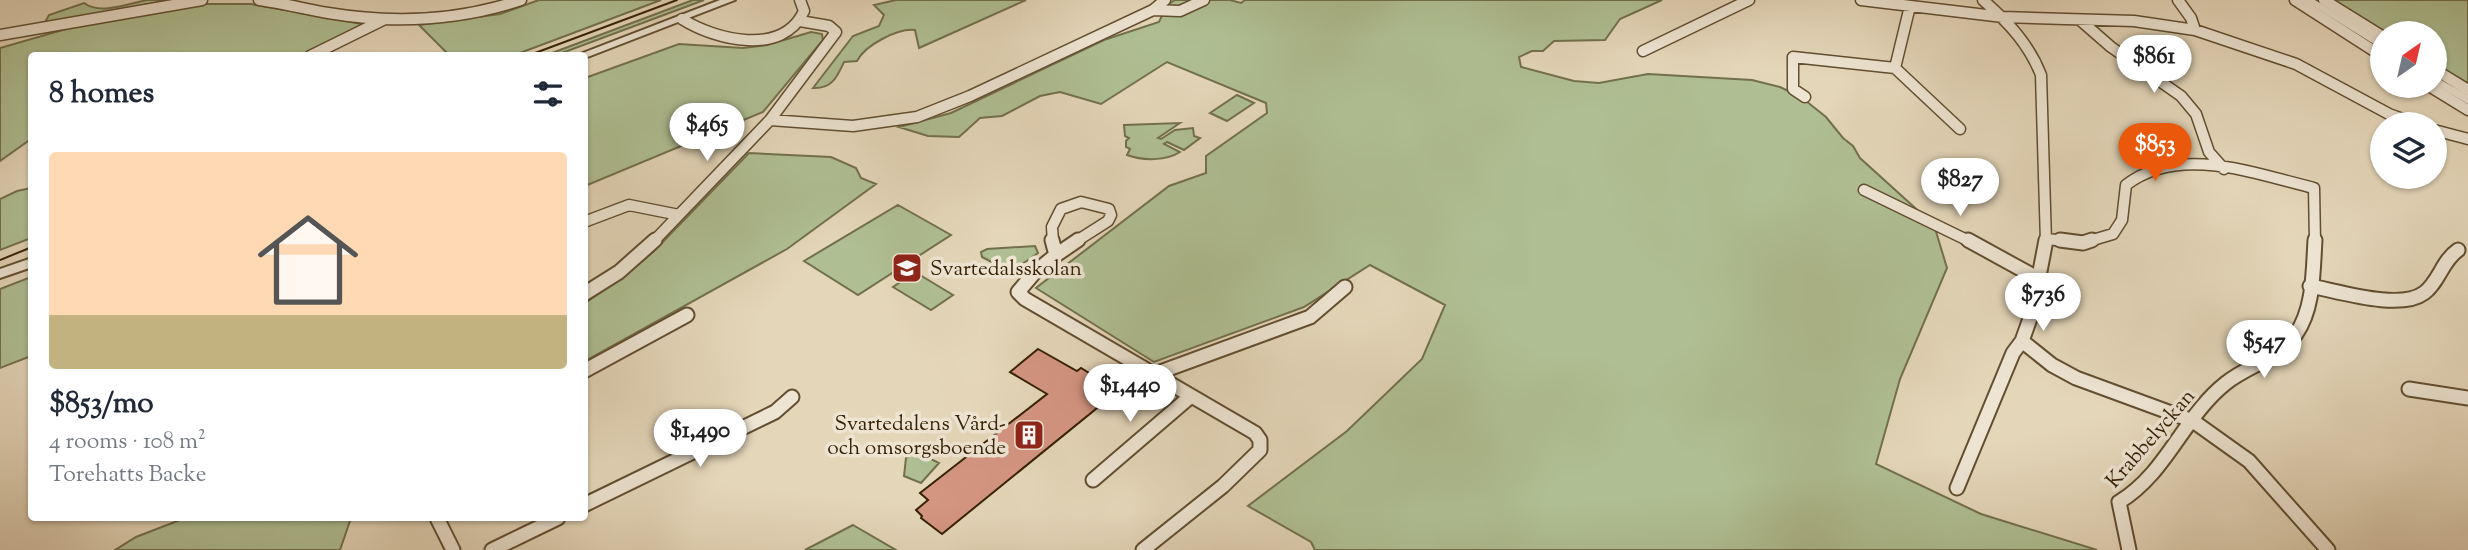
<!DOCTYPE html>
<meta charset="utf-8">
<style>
:root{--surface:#fff;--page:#f6f6f7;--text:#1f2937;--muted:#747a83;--accent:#ea580c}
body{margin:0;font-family:"Sorts Mill Goudy",serif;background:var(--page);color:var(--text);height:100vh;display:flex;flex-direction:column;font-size:26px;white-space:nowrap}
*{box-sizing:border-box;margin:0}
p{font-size:23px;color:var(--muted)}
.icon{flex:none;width:38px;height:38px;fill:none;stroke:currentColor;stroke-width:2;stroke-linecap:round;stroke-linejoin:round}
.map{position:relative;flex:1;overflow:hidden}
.side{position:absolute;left:28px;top:52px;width:560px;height:469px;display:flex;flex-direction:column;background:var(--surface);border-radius:7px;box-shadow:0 2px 5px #0004}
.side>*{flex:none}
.needle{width:46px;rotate:34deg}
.controls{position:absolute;left:2370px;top:21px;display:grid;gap:14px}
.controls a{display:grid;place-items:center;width:77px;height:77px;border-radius:50%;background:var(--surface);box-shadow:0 2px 5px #0004;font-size:35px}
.price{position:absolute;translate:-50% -60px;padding:0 16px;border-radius:24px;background:#fff;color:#222;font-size:23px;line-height:46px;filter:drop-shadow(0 2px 4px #0008)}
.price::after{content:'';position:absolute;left:50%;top:42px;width:21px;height:16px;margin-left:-10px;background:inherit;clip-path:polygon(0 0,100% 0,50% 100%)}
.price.selected{background:var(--accent);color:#fff}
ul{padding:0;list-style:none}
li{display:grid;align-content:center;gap:14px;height:371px;padding:0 21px}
li span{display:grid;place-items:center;height:217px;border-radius:7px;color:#555}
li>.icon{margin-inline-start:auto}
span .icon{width:126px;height:126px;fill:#fffc;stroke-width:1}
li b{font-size:30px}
h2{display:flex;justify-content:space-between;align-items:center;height:84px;padding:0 21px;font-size:30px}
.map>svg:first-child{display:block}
</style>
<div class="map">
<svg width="2468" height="550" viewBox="0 0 2468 550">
<rect width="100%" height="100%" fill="#e4d6b9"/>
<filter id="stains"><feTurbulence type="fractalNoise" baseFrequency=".00286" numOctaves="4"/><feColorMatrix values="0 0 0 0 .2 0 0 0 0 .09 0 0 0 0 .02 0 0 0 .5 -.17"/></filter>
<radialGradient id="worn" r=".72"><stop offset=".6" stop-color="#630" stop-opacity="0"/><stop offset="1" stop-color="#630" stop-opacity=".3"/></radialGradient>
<path fill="#afbf93" stroke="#72704c" stroke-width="2" d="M 147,0 L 171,0 L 44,24 L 49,15 L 84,3 C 100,15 128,4 147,0 Z
M 539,0 L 661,0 L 512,56 L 450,56 L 419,25 L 500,14 Z
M 693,0 L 704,0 L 554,56 L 544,56 Z
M 896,0 L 1026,0 L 919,48 L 915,30 C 898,28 865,45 857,61 L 844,62 C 837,77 832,89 813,88 L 853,36 L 879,26 L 884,15 L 874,5 Z
M 1175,0 L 1230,0 L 1241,3 L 1245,0 L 1662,0 L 1620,19 L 1605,40 L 1554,41 L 1543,51 L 1532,51 L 1519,57 L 1521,67 L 1574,81 L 1599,83 L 1648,74 L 1752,80 L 1780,87 L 1801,97 L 1826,117 L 1843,138 L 1853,146 L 1860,158 L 1934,225 L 1947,268 L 1900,379 L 1876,464 L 1981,514 L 2097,550 L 1315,550 L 1311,542 L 1248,506 L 1347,431 L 1422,359 L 1445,305 L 1370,265 L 1304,307 L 1154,362 L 1036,288 L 1169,186 L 1206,173 L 1206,156 L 1267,113 L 1266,103 L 1167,62 L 1101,104 L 1060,92 L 1040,96 L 1002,116 L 980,118 L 959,137 L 928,136 L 899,127 L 951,113 L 1104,40 L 1159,22 L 1167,5 Z
M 2329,0 L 2468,0 L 2468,86 L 2434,65 L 2434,33 L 2383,33 Z
M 192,4 L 251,4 L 362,24 L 359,29 L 300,56 L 32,56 L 31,139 L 0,161 L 0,48 L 73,27 Z
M 811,32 L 822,34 L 823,40 L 763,112 L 585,186 L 585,78 L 679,44 L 743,48 L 767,45 Z
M 1237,95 L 1254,103 L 1227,121 L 1210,113 Z
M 1180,123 L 1158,138 L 1161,139 L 1175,130 L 1193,128 L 1194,136 L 1200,138 L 1184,150 L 1167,142 L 1164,144 L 1180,152 C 1166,161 1143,161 1127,155 L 1130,149 L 1126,147 L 1126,141 L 1129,138 L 1125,136 L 1124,125 Z
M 749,153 L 831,157 L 856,168 L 861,178 L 876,184 L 787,249 L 585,361 L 585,303 L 623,277 L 654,251 Z
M 31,188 L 31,238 L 0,250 L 0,199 L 17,191 Z
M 898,205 L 951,235 L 858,295 L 804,261 Z
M 1035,246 L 1038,253 L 1011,272 L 982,257 L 981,252 L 987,249 Z
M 915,272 L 953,295 L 931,310 L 893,287 Z
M 31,277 L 31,356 L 0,368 L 0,289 Z
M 926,447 L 925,456 L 939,463 L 921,483 L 904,476 L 906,458 Z
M 185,518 L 351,518 L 340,550 L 115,550 L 136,537 Z
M 853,525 L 896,550 L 805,550 Z"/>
<path fill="#d49581" stroke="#362104" stroke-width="2" d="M 1038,349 L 1077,371 L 1081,368 L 1118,391 L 942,534 L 921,518 L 922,516 L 916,510 L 928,500 L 920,493 L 1047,394 L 1010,372 Z"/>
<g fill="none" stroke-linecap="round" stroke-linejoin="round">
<g stroke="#624e31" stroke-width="13">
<path id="minor-far1" d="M 259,0 C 282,3 305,9 328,13 C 394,24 458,21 521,0
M 1861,0 L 2003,17 L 2134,21 L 2195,30 L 2296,64 L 2389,114 L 2417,124
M 1983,0 C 2008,22 2029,44 2041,75 L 2046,242
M 2178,0 L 2191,18 L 2195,30
M 2295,0 L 2382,56
M 2324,0 L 2382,36
M 1910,6 L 1895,68 L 1960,129
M 1153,10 L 1180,11 L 1204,0
M 682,19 C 715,40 783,57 804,11 L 800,0
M 2080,20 L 2111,47 L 2181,96 L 2196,114 L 2209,152 L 2224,169
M 0,35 L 202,0
M 1643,51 L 1749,0
M 310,56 L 383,20
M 2434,69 L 2468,90
M 2429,86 L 2468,110
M 1805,97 L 1793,89 L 1793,57 L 1895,68
M 770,120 L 853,126 L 917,117 L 970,96 L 1153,10 L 1165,0
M 2434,130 L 2468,139
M 1864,190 L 1971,242
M 584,222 L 629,205 L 679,215
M 2047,239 L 2075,242
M 653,242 L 770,120 L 836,32 L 829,26 L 800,21
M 1053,242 L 1052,227 L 1061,209 L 1081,202 L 1109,209 L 1111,215 L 1108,221 L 1075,242
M 2086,242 L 2113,234 L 2122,220 L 2126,185 C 2179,144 2256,174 2314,188 L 2315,242"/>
</g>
<g stroke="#624e31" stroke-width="17">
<path id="minor" d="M 1052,240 L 1056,255
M 1968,240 L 2039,279
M 2046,240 L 2032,313 L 2022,341 L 2052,365 L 2076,378 L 2193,421 L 2249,461 L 2328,550
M 2060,240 L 2083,243 L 2092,240
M 1056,255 L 1035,272 L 1018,292 L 1025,299 L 1255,433 L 1260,440 L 1260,450 L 1223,486 L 1143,550
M 1056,255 L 1078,240
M 2310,286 C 2338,291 2400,311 2424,293 C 2439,282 2442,261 2458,250
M 584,294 L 619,272 L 655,240
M 584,371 L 687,315
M 1152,375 L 1310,317 L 1345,287
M 2409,389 L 2468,398
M 1093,480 L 1191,396
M 1957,488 L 2013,353 L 2022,341
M 584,505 L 775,412 L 792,397
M 437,518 L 453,550
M 492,550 L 558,518
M 2129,550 L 2119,502 C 2167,473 2183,417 2226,383 C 2248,365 2280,359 2296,334 C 2314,308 2313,271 2315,240"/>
</g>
<g stroke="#624e31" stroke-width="4">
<path id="tertiary" d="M 720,0 L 735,0 L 585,58 L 584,56 L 575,56 Z
M 2303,0 L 2315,0 L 2382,41 L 2382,49 Z
M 2434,76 L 2468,95 L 2468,104 L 2434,84 Z
M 32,258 L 32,267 L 0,278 L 0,269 Z"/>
</g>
<use href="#minor-far1" stroke="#ede4d2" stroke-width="10"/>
<use href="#minor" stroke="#ede4d2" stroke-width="13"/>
<use href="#tertiary" fill="#ede4d2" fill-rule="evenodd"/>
<path stroke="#362104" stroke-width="2" d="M 527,56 L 677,0
M 0,260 L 32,247"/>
</g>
<defs>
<g id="school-square" transform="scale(1.575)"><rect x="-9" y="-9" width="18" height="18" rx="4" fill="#8f2418" stroke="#ede4d2"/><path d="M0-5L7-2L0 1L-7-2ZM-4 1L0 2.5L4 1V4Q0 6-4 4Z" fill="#fff"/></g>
<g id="building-square" transform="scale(1.575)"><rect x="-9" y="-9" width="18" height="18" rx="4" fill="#8f2418" stroke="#ede4d2"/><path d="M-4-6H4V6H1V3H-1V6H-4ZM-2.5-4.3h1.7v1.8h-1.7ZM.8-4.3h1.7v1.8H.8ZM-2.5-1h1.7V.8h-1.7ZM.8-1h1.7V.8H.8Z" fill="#fff"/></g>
</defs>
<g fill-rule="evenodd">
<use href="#school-square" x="907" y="268"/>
<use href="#building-square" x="1029" y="435"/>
</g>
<g text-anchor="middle" stroke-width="7" stroke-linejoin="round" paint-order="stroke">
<g font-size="21" fill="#362104" stroke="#ede4d2" text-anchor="start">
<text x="930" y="275">Svartedalsskolan</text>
<text x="1006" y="430" text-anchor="end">Svartedalens Vård-<tspan x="1006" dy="24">och omsorgsboende</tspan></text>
</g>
<g font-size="21" fill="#362104" stroke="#ede4d2">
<text transform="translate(2150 438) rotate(-49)" y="7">Krabbelyckan</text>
</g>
</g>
<rect width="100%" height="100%" filter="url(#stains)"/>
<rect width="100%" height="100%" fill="url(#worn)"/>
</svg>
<div class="controls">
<a><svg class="needle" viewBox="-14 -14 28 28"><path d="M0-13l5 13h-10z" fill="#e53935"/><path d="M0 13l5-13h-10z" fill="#747a83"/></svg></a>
<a><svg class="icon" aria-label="layers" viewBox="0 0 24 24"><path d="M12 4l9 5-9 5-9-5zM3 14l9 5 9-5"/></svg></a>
</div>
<b class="price" style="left:2154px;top:95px">$861</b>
<b class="price" style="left:707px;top:163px">$465</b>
<b class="price selected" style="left:2155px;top:183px">$853</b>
<b class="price" style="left:1960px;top:218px">$827</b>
<b class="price" style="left:2043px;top:333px">$736</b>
<b class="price" style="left:2264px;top:380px">$547</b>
<b class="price" style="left:1130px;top:424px">$1,440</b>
<b class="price" style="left:700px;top:469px">$1,490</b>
<section class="side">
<h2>8 homes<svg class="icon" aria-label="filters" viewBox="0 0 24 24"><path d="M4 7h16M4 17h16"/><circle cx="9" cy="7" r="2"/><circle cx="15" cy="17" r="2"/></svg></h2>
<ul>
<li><span style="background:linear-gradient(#ffd9b3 75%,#c2b280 0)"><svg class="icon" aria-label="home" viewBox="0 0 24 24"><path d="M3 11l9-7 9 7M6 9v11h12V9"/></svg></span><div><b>$853/mo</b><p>4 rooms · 108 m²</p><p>Torehatts Backe</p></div></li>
</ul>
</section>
</div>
